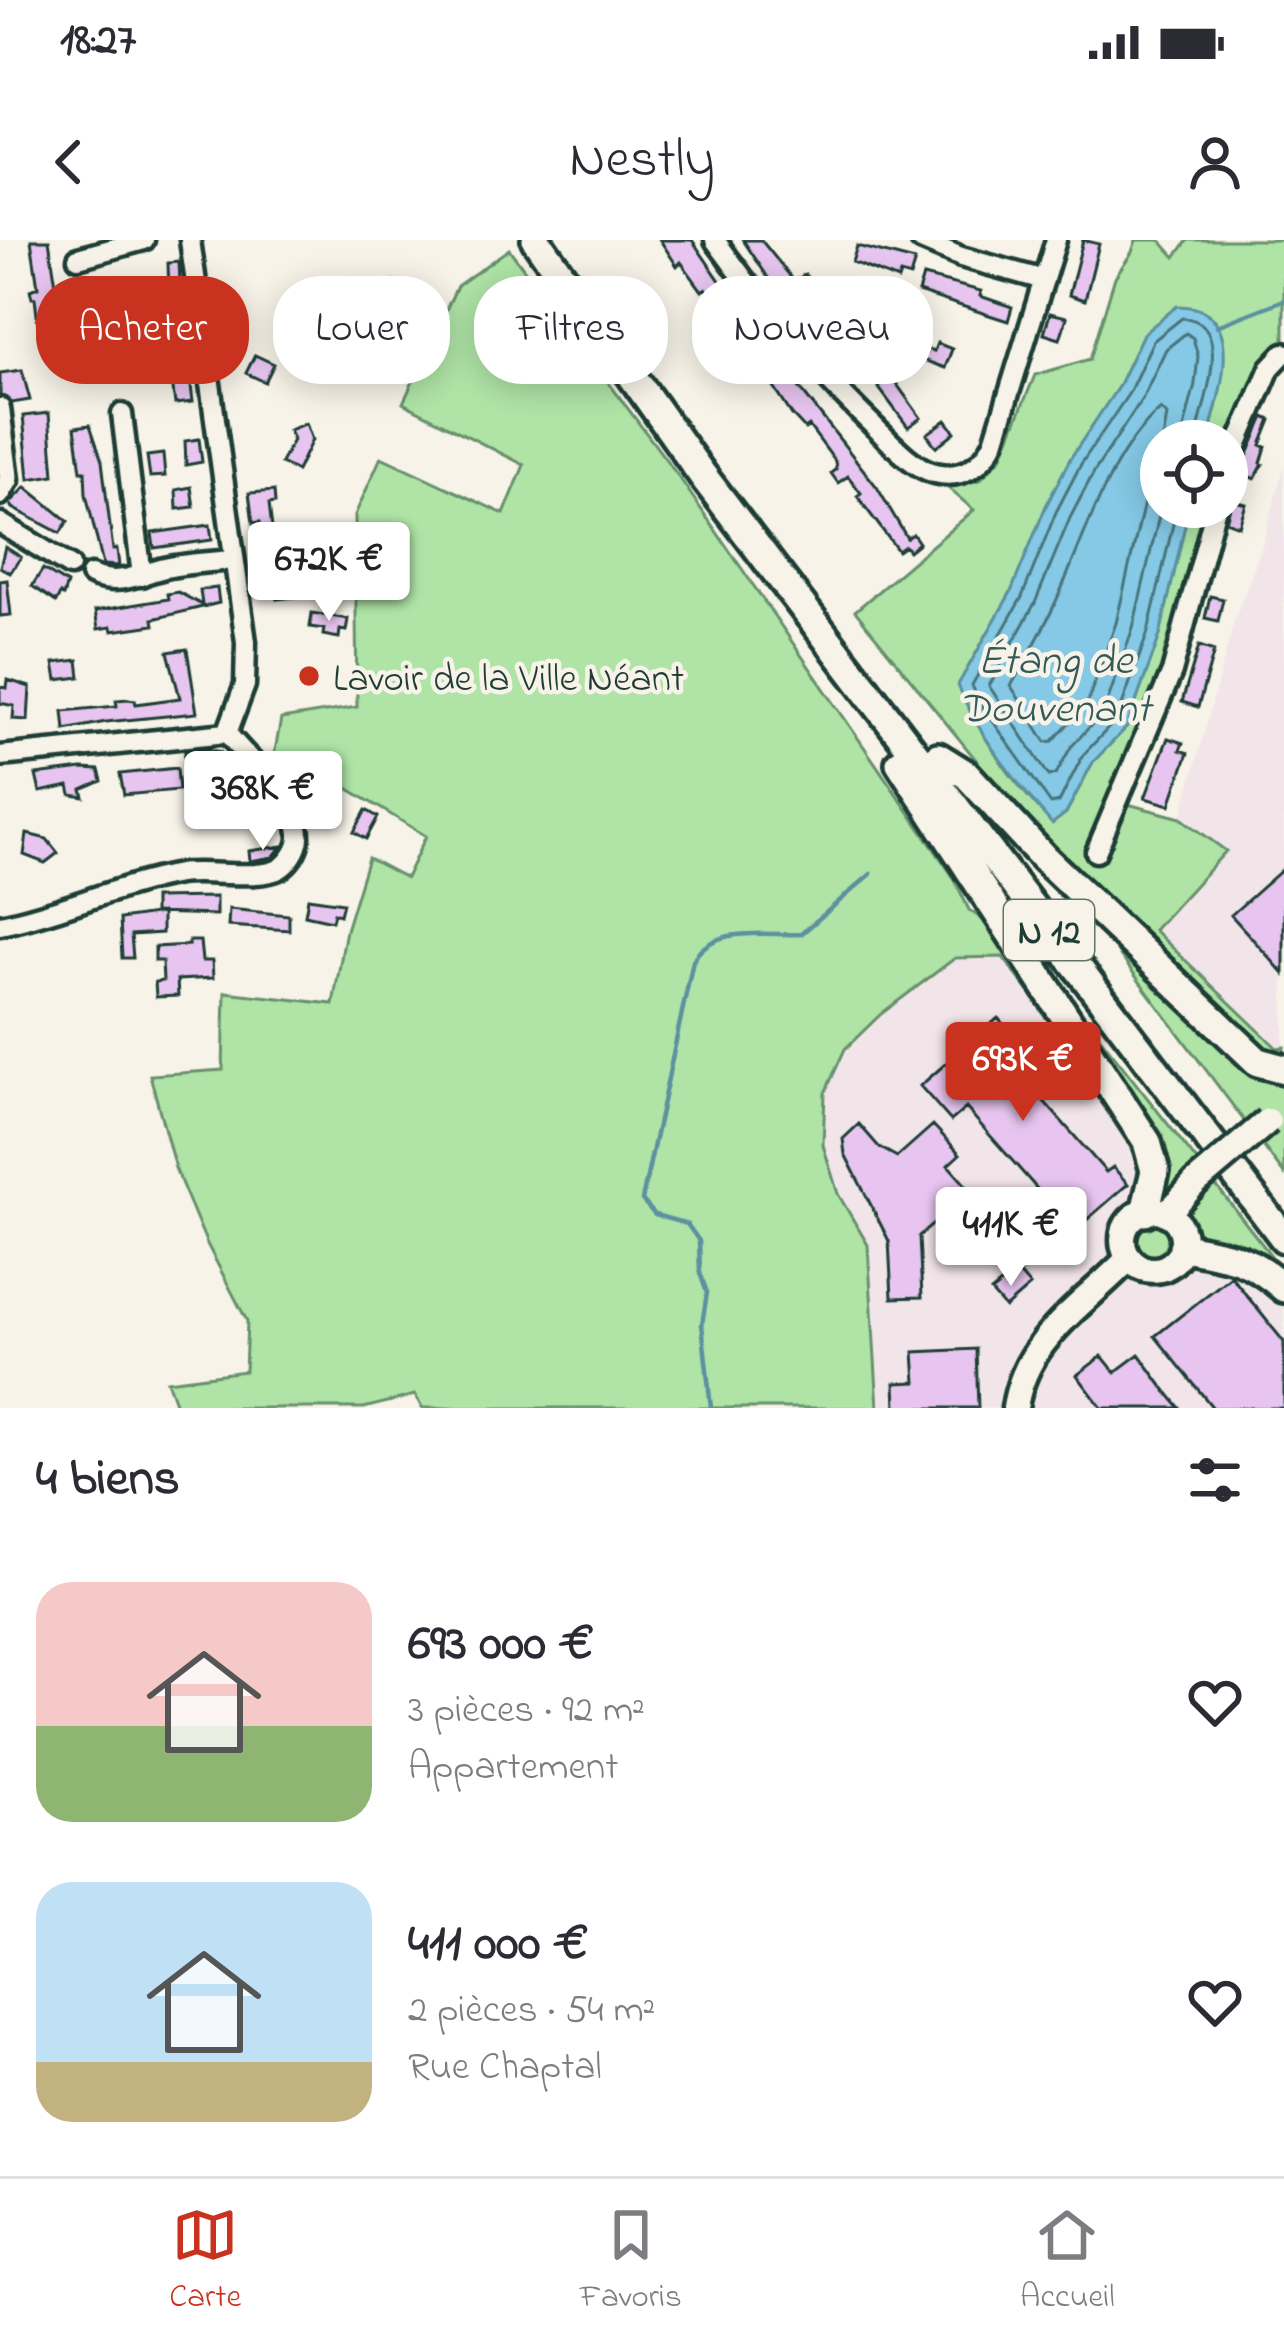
<!DOCTYPE html>
<html lang="fr">
<meta charset="utf-8">
<style>
:root{--surface:#fff;--page:#f7f7f7;--text:#2b2b33;--muted:#7c7c81;--line:#e1e1e2;--accent:#c8321e}
body{margin:0;font-family:"Indie Flower",sans-serif;background:var(--page);color:var(--text);height:100vh;display:flex;flex-direction:column;font-size:45px;white-space:nowrap}
*{box-sizing:border-box;margin:0}
p{font-size:39px;color:var(--muted)}
.icon{flex:none;width:66px;height:66px;fill:none;stroke:currentColor;stroke-width:2;stroke-linecap:round;stroke-linejoin:round}
.map{position:relative;height:1168px;overflow:hidden}
.side{display:flex;flex-direction:column;background:var(--surface);flex:1}
.side>*{flex:none}
.banner{position:absolute;left:36px;top:36px;width:1212px;height:108px;display:flex;gap:24px}
.buttons{position:absolute;left:1140px;top:180px;display:grid;gap:24px}
.buttons a{display:grid;place-items:center;width:108px;height:108px;border-radius:50%;background:var(--surface);box-shadow:0 6px 30px #0003;font-size:60px}
.price{position:absolute;translate:-50% -102px;padding:0 27px;border-radius:12px;background:#fff;color:#222;font-size:39px;line-height:78px;filter:drop-shadow(0 3px 6px #0008)}
.price::after{content:'';position:absolute;left:50%;top:72px;width:36px;height:27px;margin-left:-18px;background:inherit;clip-path:polygon(0 0,100% 0,50% 100%)}
.price.selected{background:var(--accent);color:#fff}
ul{padding:0;list-style:none}
li{display:flex;align-items:center;gap:36px;height:300px;padding:0 36px}
li span{display:grid;place-items:center;flex:none;width:336px;height:240px;border-radius:36px;color:#555}
li>.icon{margin-inline-start:auto}
span .icon{width:144px;height:144px;fill:#fffc;stroke-width:1}
li b{font-size:51px}
h2{display:flex;justify-content:space-between;align-items:center;height:144px;padding:0 36px;font-size:51px}
.pill{padding:0 42px;border-radius:48px;background:var(--surface);box-shadow:0 6px 30px #0003;font-size:42px;line-height:108px}
.pill.selected{background:var(--accent);color:#fff}
.status{display:flex;justify-content:space-between;align-items:center;height:84px;padding:0 60px;background:var(--surface);direction:ltr}
.status svg{height:33px;fill:currentColor}
header{display:flex;justify-content:space-between;align-items:center;height:156px;padding:0 36px;background:var(--surface);font-size:54px;font-weight:600}
.dock{display:flex;justify-content:space-around;align-items:center;height:168px;border-top:3px solid var(--line);background:var(--surface);font-size:33px;color:var(--muted)}
.dock a{display:grid;justify-items:center;gap:6px}
.dock .selected{color:var(--accent)}
.map>svg:first-child{display:block}
</style>
<div class="status"><b>18:27</b><svg viewBox="0 0 49 12"><path d="M0 12V9h3v3zM5 12V6h3v6zM10 12V3h3v9zM15 12V0h3v12zM26 1h20v11H26zM47 4h2v5h-2z"/></svg></div>
<header><svg class="icon" aria-label="back" viewBox="0 0 24 24"><path d="M15 5l-7 7 7 7"/></svg>Nestly<svg class="icon" aria-label="person" viewBox="0 0 24 24"><circle cx="12" cy="8" r="4"/><path d="M4 21q1-7 8-7t8 7"/></svg></header>
<div class="map">
<svg width="1284" height="1168" viewBox="0 0 1284 1168">
<rect width="100%" height="100%" fill="#f7f3e8"/>
<filter id="ink" filterUnits="userSpaceOnUse"><feTurbulence type="fractalNoise" baseFrequency=".00833" numOctaves="2"/><feDisplacementMap in="SourceGraphic" scale="24" xChannelSelector="R" yChannelSelector="G"/><feConvolveMatrix kernelMatrix="1 2 1 2 8 2 1 2 1" color-interpolation-filters="sRGB"/></filter>
<g filter="url(#ink)">
<path fill="#f2e5ea" d="M 1284,226 L 1284,807 L 1277,809 L 1154,690 L 1226,612 L 1181,578 L 1235,378 L 1261,309 Z
M 1003,717 L 1122,877 L 1284,1062 L 1284,1168 L 878,1168 L 868,1005 L 838,954 L 823,905 L 825,853 L 845,809 L 880,774 L 955,718 Z"/>
<path fill="#afe4a6" stroke="#67906d" stroke-width="3" d="M 1136,0 L 1160,0 L 1175,17 L 1188,0 L 1284,0 L 1284,101 C 1254,132 1241,166 1227,205 L 1227,201 L 1207,201 C 1219,159 1231,123 1215,80 L 1143,94 L 1118,147 L 1070,219 L 1046,266 L 1011,352 L 958,445 C 978,493 1016,548 1053,583 L 1066,573 L 1093,522 L 1127,487 L 1160,395 L 1189,267 L 1208,267 L 1158,448 L 1112,560 L 1181,578 L 1226,611 L 1154,690 L 1277,808 L 1284,807 L 1284,934 L 1101,690 L 1034,591 L 855,371 L 974,270 L 948,248 L 980,240 L 1001,218 L 1035,135 L 1090,119 L 1115,37 L 1132,12 Z
M 509,9 L 679,237 L 954,638 L 969,670 L 1036,716 L 1284,1032 L 1284,1062 L 1271,1047 L 1207,1004 L 1159,958 L 1122,877 L 1003,717 L 955,718 L 881,774 L 845,809 L 825,853 L 823,905 L 838,954 L 868,1005 L 878,1168 L 422,1168 L 415,1155 L 364,1168 L 177,1168 L 167,1141 L 245,1131 L 247,1081 L 207,1004 L 175,928 L 150,835 L 223,830 L 225,752 L 333,764 L 346,690 L 368,618 L 406,638 L 426,596 L 326,535 L 274,516 L 281,479 L 357,467 L 355,275 L 381,217 L 504,274 L 524,225 L 403,163 L 457,46 Z
M1137 1000a16 16 0 1 1 32 0a16 16 0 1 1-32 0Z"/>
<path fill="#85c9e6" stroke="#5c919f" stroke-width="3" d="M 1177,66 C 1252,65 1218,158 1207,201 L 1161,201 L 1161,267 L 1189,267 L 1160,395 L 1127,487 L 1093,522 L 1066,573 L 1052,584 C 1017,543 978,495 958,445 L 1011,352 L 1046,266 L 1070,219 L 1118,147 L 1143,94 Z"/>
<g fill="none" stroke-linecap="round" stroke-linejoin="round">
<path stroke="#48757b" stroke-width="3" d="M 1161,233 L 1146,254 L 1116,383 L 1088,461 L 1053,501 L 1046,502 L 1011,446 C 1025,422 1039,397 1051,372 C 1082,309 1105,216 1161,169 L 1167,175 L 1163,201
M 1161,267 L 1133,388 L 1104,471 L 1071,507 L 1056,534 L 1049,536 L 989,446 L 1035,363 L 1070,278 L 1094,232 L 1142,159 L 1166,109 L 1186,93 L 1193,98 L 1198,116 L 1195,144 L 1181,201
M 1177,267 L 1148,392 L 1117,479 L 1083,515 L 1059,562 L 1051,564 L 978,460 L 972,445 L 1022,357 L 1056,272 L 1081,224 L 1129,153 L 1153,101 L 1182,78 C 1239,79 1199,171 1196,201"/>
<path stroke="#5c919f" stroke-width="4.5" d="M 1217,86 L 1284,60
M 711,1168 L 702,1084 L 707,1053 L 700,1033 L 699,1001 L 687,984 L 655,975 L 642,960 L 693,721 C 712,684 766,696 801,694 L 871,634"/>
</g>
<path fill="#e7c5f0" stroke="#1f3d34" stroke-width="3" d="M 31,0 L 49,0 L 56,45 L 62,44 L 63,54 L 50,56 L 50,91 L 39,92 L 35,58 L 32,58 L 30,50 L 38,47 Z
M 660,0 L 692,0 L 727,51 L 715,60 L 706,48 L 702,51 L 681,22 L 677,26 Z
M 743,0 L 761,0 L 791,37 L 775,48 Z
M 1083,0 L 1099,4 L 1085,60 L 1069,55 Z
M 857,6 L 915,21 L 910,37 L 900,34 L 898,40 L 852,22 Z
M 179,22 L 183,101 L 151,108 L 151,81 L 178,77 L 164,59 L 169,52 L 168,23 Z
M 805,34 L 816,50 L 811,53 L 837,89 L 840,87 L 849,100 L 854,96 L 873,121 L 878,118 L 921,178 L 908,187 L 870,136 L 864,140 L 846,111 L 843,113 L 834,105 L 811,81 L 786,47 Z
M 923,36 L 981,51 L 980,56 L 1012,67 L 1008,81 L 918,52 Z
M 395,42 L 439,60 L 407,130 L 363,110 Z
M 1050,73 L 1067,77 L 1060,99 L 1044,94 Z
M 137,83 L 138,100 L 44,114 L 42,99 Z
M 937,103 L 952,109 L 945,128 L 923,120 L 928,109 L 934,111 Z
M 767,106 L 877,247 L 907,298 L 913,294 L 919,303 L 909,311 L 905,306 L 898,311 L 857,256 L 861,253 L 848,236 L 838,243 L 831,233 L 836,229 L 835,221 L 809,186 L 805,189 L 792,175 L 753,115 Z
M 255,115 L 274,124 L 265,142 L 246,133 Z
M 22,130 L 30,160 L 12,163 L 0,155 L 0,133 Z
M 190,138 L 193,162 L 175,164 L 172,141 Z
M 49,173 L 54,235 L 29,239 L 23,176 Z
M 1264,177 L 1271,180 L 1261,205 L 1266,207 L 1261,223 L 1263,224 L 1255,239 L 1240,233 Z
M 946,180 L 955,192 L 936,207 L 927,194 Z
M 306,183 L 312,200 L 297,231 L 281,223 L 293,200 L 289,190 Z
M 90,185 L 102,221 L 113,310 L 117,309 L 119,326 L 103,325 L 86,254 L 85,231 L 81,231 L 75,187 Z
M 199,199 L 202,222 L 186,225 L 185,201 Z
M 163,214 L 165,236 L 150,237 L 147,216 Z
M 26,247 L 68,281 L 60,293 L 13,268 L 10,263 Z
M 191,247 L 194,267 L 177,269 L 176,250 Z
M 274,251 L 275,263 L 269,264 L 273,296 L 283,295 L 284,306 L 288,304 L 296,320 L 288,321 L 294,357 L 277,359 L 273,327 L 264,309 L 260,282 L 253,283 L 249,253 Z
M 1232,260 L 1246,264 L 1239,286 L 1226,281 Z
M 210,285 L 212,300 L 154,308 L 152,293 Z
M 5,307 L 21,317 L 10,333 L 0,327 Z
M 43,329 L 67,344 L 63,356 L 60,354 L 56,362 L 32,346 Z
M 7,340 L 11,375 L 0,376 L 0,341 Z
M 217,348 L 219,363 L 153,379 L 154,385 L 112,391 L 111,387 L 98,389 L 95,371 L 168,359 L 167,354 L 178,352 L 202,365 L 200,350 Z
M 1210,356 L 1223,359 L 1218,381 L 1205,378 Z
M 312,373 L 348,379 L 346,391 L 340,390 L 339,398 L 323,395 L 324,389 L 310,387 Z
M 1199,406 L 1214,411 L 1198,467 L 1182,462 Z
M 187,409 L 197,473 L 106,482 L 65,490 L 63,471 L 117,466 L 116,460 L 128,459 L 135,460 L 136,464 L 180,458 L 168,412 Z
M 78,420 L 80,437 L 57,440 L 54,423 Z
M 8,440 L 30,447 L 28,480 L 13,479 L 14,466 L 0,463 L 0,447 L 7,448 Z
M 1168,498 L 1183,503 L 1180,510 L 1188,513 L 1170,565 L 1145,558 Z
M 207,509 L 220,512 L 218,521 L 227,522 L 223,536 L 184,525 L 185,511 Z
M 177,528 L 179,550 L 124,555 L 120,534 Z
M 82,529 L 99,530 L 102,541 L 82,550 L 84,557 L 71,555 L 69,546 L 40,552 L 36,535 Z
M 303,534 L 314,538 L 309,554 L 324,562 L 320,571 L 304,566 L 289,543 L 297,549 Z
M 232,560 L 237,582 L 214,587 L 211,571 L 220,569 L 219,563 Z
M 366,570 L 378,577 L 366,599 L 354,592 Z
M 27,594 L 47,599 L 58,613 L 45,623 L 24,615 Z
M 282,606 L 273,617 L 250,621 L 249,611 Z
M 1284,628 L 1284,734 L 1231,675 Z
M 216,657 L 216,675 L 154,673 L 154,658 Z
M 308,658 L 343,663 L 340,675 L 334,673 L 332,681 L 305,675 Z
M 229,669 L 289,675 L 289,690 L 228,686 Z
M 162,673 L 162,693 L 131,695 L 133,718 L 122,718 L 120,679 Z
M 189,701 L 200,701 L 202,721 L 212,721 L 213,738 L 177,740 L 178,756 L 156,757 L 155,742 L 163,741 L 162,721 L 155,721 L 155,707 L 189,705 Z
M 998,778 L 1029,813 L 1013,826 L 1106,932 L 1113,927 L 1128,944 L 1074,991 L 966,868 L 951,881 L 920,846 Z
M 859,884 L 879,907 L 897,917 L 933,885 L 960,914 L 948,925 L 972,952 L 919,996 L 922,1057 L 892,1058 L 889,1001 L 845,914 L 843,899 Z
M 1017,1031 L 1030,1046 L 1005,1068 L 991,1052 Z
M 1231,1036 L 1284,1102 L 1284,1168 L 1213,1168 L 1155,1096 Z
M 976,1109 L 978,1168 L 896,1168 L 895,1143 L 916,1142 L 914,1112 Z
M 1139,1114 L 1162,1146 L 1180,1168 L 1102,1168 L 1077,1135 L 1102,1116 L 1115,1132 Z"/>
<g fill="none" stroke-linecap="round" stroke-linejoin="round">
<g stroke="#1f3d34" stroke-width="27">
<path id="minor" d="M 190,0 L 246,402 L 245,445 L 227,493
M 715,0 C 764,68 816,131 877,189 C 892,204 914,228 935,233 C 962,240 983,225 994,202 L 1056,0
M 921,0 L 961,17 L 1044,40
M 78,18 L 144,0
M 122,174 L 142,336
M 1227,229 L 1270,128 L 1284,113
M 0,255 L 9,240 L 0,168
M 0,283 L 70,326
M 91,335 C 117,347 140,334 165,328 C 187,323 211,322 233,320
M 0,516 L 227,493
M 1096,612 L 1172,432 L 1216,267
M 0,685 C 61,673 117,645 179,634 C 206,630 259,640 279,629 C 289,623 298,610 299,598 C 301,563 247,520 227,493"/>
</g>
<g stroke="#1f3d34" stroke-width="33">
<path id="major" d="M1123 1000a30 30 0 1 1 60 0a30 30 0 1 1-60 0Z
M 1167,974 L 1195,943
M 1015,1168 C 1025,1098 1083,1066 1129,1018"/>
</g>
<g stroke="#1f3d34" stroke-width="36">
<path id="highway" d="M 536,0 L 703,236 L 1284,998
M 938,517 L 967,535 L 1044,618 L 1258,822 L 1284,829
M 900,523 L 1147,902 L 1155,931 L 1145,972
M 1183,1007 C 1228,1015 1249,1017 1284,1048"/>
</g>
<use href="#minor" stroke="#f7f3e8" stroke-width="18"/>
<use href="#major" stroke="#f7f3e8" stroke-width="24"/>
<use href="#highway" stroke="#f7f3e8" stroke-width="27"/>
<g stroke="#1f3d34" stroke-width="33" stroke-linecap="butt">
<path id="major-bridge" d="M 1195,943 L 1268,881"/>
</g>
<use href="#major-bridge" stroke="#f7f3e8" stroke-width="24"/>
</g>
</g>
<circle fill="#c8321e" stroke="#f7f3e8" stroke-width="4.5" cx="309" cy="436" r="12"/>
<g text-anchor="middle" stroke-width="9" stroke-linejoin="round" paint-order="stroke">
<rect fill="#f7f3e8" stroke="#60746a" stroke-width="3" x="1004" y="660" width="90" height="60" rx="9"/>
<g font-size="36" font-weight="bold" fill="#1f3d34">
<text x="1049" y="703">N 12</text>
</g>
<g font-size="39" fill="#1f3d34" stroke="#f7f3e8" text-anchor="start">
<text x="333" y="450">Lavoir de la Ville Néant</text>
</g>
<g font-size="42" font-style="italic" fill="#335958" stroke="#f7f3e8">
<text x="1055" y="433">Étang de<tspan x="1055" dy="48">Douvenant</tspan></text>
</g>
</g>
</svg>
<div class="buttons">
<a><svg class="icon" aria-label="locate" viewBox="0 0 24 24"><circle cx="12" cy="12" r="6"/><path d="M12 2v4M12 18v4M2 12h4M18 12h4"/></svg></a>
</div>
<b class="price" style="left:329px;top:384px">672K €</b>
<b class="price" style="left:263px;top:613px">368K €</b>
<b class="price selected" style="left:1023px;top:884px">693K €</b>
<b class="price" style="left:1011px;top:1049px">411K €</b>
<div class="banner">
<a class="pill selected">Acheter</a>
<a class="pill">Louer</a>
<a class="pill">Filtres</a>
<a class="pill">Nouveau</a>
</div>
</div>
<section class="side">
<h2>4 biens<svg class="icon" aria-label="filters" viewBox="0 0 24 24"><path d="M4 7h16M4 17h16"/><circle cx="9" cy="7" r="2"/><circle cx="15" cy="17" r="2"/></svg></h2>
<ul>
<li><span style="background:linear-gradient(#f6c9c9 60%,#8fb573 0)"><svg class="icon" aria-label="home" viewBox="0 0 24 24"><path d="M3 11l9-7 9 7M6 9v11h12V9"/></svg></span><div><b>693 000 €</b><p>3 pièces · 92 m²</p><p>Appartement</p></div><svg class="icon" aria-label="heart" viewBox="0 0 24 24"><path d="M12 20l-8-8c-3-5 5-10 8-4 3-6 11-1 8 4z"/></svg></li>
<li><span style="background:linear-gradient(#bfe0f5 75%,#c2b280 0)"><svg class="icon" aria-label="home" viewBox="0 0 24 24"><path d="M3 11l9-7 9 7M6 9v11h12V9"/></svg></span><div><b>411 000 €</b><p>2 pièces · 54 m²</p><p>Rue Chaptal</p></div><svg class="icon" aria-label="heart" viewBox="0 0 24 24"><path d="M12 20l-8-8c-3-5 5-10 8-4 3-6 11-1 8 4z"/></svg></li>
</ul>
</section>
<nav class="dock">
<a class="selected"><svg class="icon" aria-label="map" viewBox="0 0 24 24"><path d="M3 6l6-2 6 2 6-2v14l-6 2-6-2-6 2zM9 4v14M15 6v14"/></svg>Carte</a>
<a><svg class="icon" aria-label="saved" viewBox="0 0 24 24"><path d="M7 4h10v16l-5-4-5 4z"/></svg>Favoris</a>
<a><svg class="icon" aria-label="home" viewBox="0 0 24 24"><path d="M3 11l9-7 9 7M6 9v11h12V9"/></svg>Accueil</a>
</nav>
